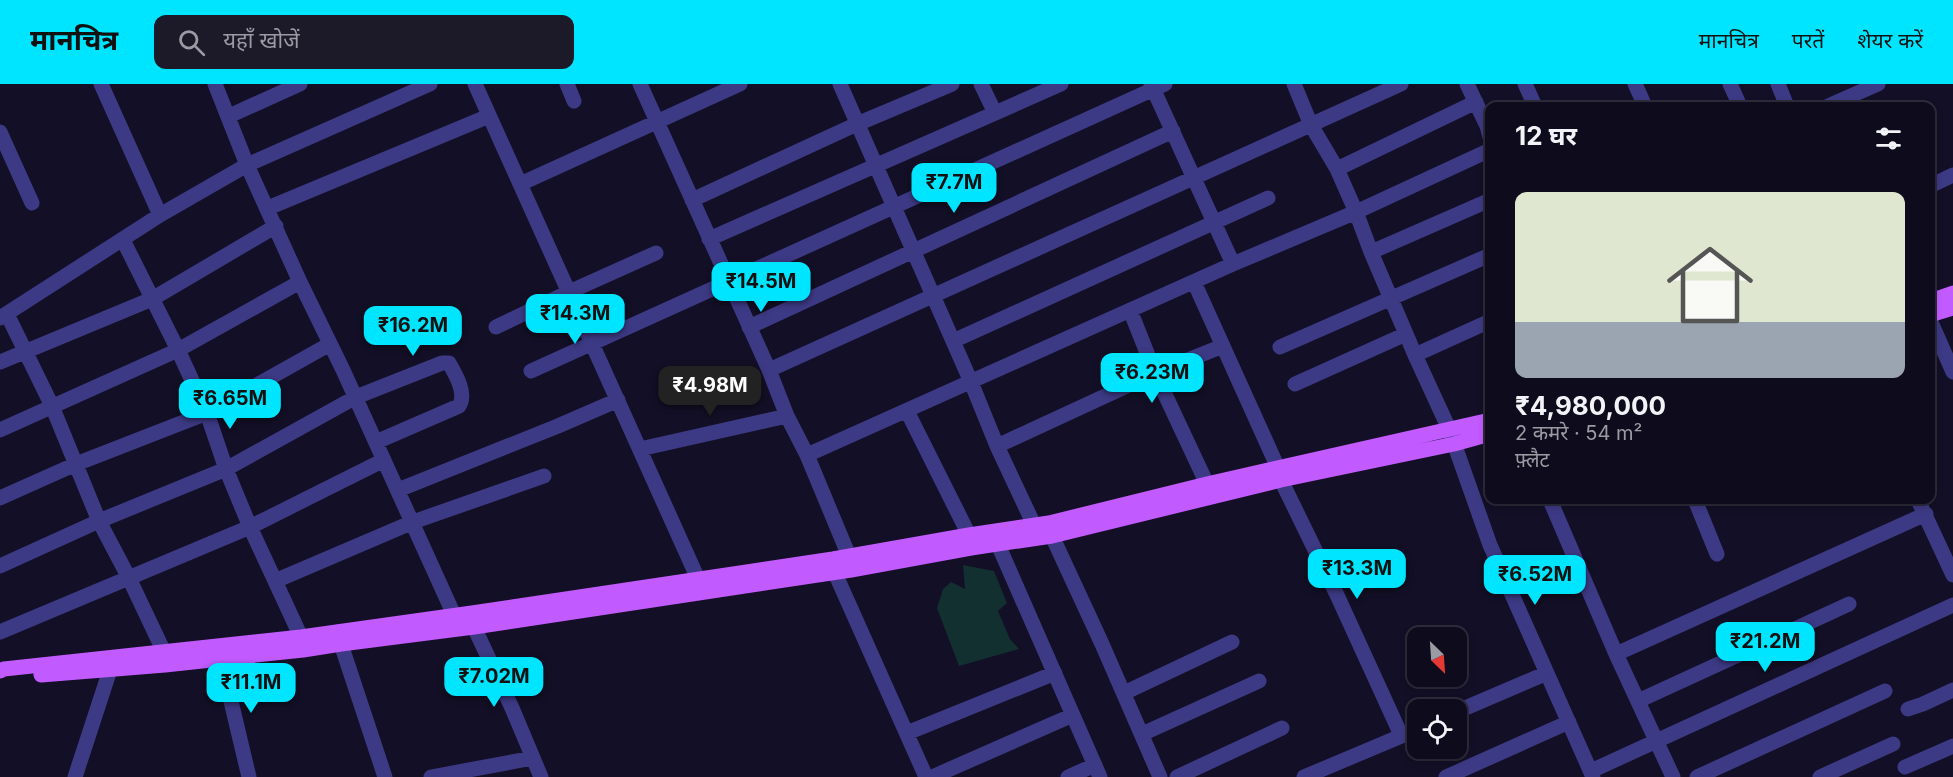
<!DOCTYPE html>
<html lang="hi">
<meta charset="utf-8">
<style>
:root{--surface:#0e0b1c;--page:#1c1929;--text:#f1f3f6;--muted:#9b9ba3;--line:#2e2b3b;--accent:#00e5ff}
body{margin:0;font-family:Inter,"Noto Sans Devanagari",sans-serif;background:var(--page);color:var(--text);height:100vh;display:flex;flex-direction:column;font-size:22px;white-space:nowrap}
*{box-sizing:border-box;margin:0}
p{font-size:20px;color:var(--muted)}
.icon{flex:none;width:33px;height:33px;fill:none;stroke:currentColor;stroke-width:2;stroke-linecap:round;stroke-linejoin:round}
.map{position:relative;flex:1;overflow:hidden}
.sheet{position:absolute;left:1485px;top:18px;width:450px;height:402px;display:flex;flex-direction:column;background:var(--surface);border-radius:12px;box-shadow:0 3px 9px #0003,0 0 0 2px var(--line)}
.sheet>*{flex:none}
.needle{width:39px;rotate:155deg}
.tools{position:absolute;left:1407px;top:543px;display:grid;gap:12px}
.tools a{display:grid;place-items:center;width:60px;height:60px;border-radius:12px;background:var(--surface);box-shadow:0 3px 9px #0003,0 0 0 2px var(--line);font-size:30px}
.price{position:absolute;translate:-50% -51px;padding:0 14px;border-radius:12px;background:var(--accent);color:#111;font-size:20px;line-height:39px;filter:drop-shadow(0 2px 3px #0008)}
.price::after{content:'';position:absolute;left:50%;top:36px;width:18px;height:14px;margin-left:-9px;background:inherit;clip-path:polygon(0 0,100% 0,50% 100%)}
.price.active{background:#222;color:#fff}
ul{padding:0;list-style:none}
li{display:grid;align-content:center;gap:12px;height:318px;padding:0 30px}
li+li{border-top:2px solid var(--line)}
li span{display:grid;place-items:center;height:186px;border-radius:12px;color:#555}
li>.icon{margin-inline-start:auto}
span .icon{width:108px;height:108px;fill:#fffc;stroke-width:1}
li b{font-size:26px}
h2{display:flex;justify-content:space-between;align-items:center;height:72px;padding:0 30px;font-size:26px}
header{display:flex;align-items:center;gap:36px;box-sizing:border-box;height:84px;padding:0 30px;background:var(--accent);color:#111}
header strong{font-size:28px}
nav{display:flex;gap:33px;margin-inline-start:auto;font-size:21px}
.search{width:420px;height:54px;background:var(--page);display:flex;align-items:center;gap:15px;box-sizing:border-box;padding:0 21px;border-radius:12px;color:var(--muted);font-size:22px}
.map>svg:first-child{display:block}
</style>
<header>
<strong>मानचित्र</strong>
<div class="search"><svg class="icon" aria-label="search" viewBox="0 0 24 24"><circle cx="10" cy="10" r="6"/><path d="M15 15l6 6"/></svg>यहाँ खोजें</div>
<nav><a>मानचित्र</a><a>परतें</a><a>शेयर करें</a></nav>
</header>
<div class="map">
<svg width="1953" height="693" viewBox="0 0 1953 693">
<rect width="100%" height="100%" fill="#130f26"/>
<path fill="#12302f" d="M 963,481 L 994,487 L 1007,519 L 998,527 L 1010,555 L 1019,565 L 959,582 L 937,524 L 943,505 L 951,498 L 965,505 Z"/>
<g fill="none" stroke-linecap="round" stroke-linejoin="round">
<path stroke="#3d3a85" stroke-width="15" d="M 101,0 L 160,131
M 215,0 L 247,81 L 300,198 L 343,286 L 454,531
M 475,0 L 703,506
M 567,0 L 574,17
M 640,0 L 769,286 L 787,332 L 807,371 L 849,472
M 840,0 L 971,298 L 997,362 L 1034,441
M 981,0 L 995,29
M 1151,0 L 1233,180
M 1294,0 L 1311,41 L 1337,85 L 1356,128 L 1371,168 L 1415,271 L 1449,345 L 1490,461 L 1593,693
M 1467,0 L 1487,42 L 1490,53
M 1525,0 L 1535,22
M 1635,0 L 1645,22
M 1730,0 L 1740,22
M 1778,0 L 1787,22
M 1828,22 L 1878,0
M 229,32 L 300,0
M 0,48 L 32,119
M 1337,85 L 1476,18
M 520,100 L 740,0
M 1930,102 L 1953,91
M 692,116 L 857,40 L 952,0
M 268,124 L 489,32
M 709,155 L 1061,0
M 123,156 L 178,266 L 207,329 L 226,385 L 250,443 L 301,553
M 1371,168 L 1490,116
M 1194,198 L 1278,384
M 1130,226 L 1155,289 L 1207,400
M 7,230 L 52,322 L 99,437 L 129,494 L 164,568
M 0,234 L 160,131 L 247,81 L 430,0
M 1930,236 L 1953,288
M 496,243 L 569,208 L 656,169
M 749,243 L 1173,47
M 953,257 L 1268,114
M 1280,263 L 1490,171
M 1415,271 L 1490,237
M 0,278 L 152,215 L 276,142
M 769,286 L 1401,0
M 531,287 L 1165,0
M 1295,300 L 1406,250
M 907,327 L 969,451
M 0,346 L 178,266 L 300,198
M 997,362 L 1155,289 L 1223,262
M 640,365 L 787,332
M 807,371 L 1233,180 L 1356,128 L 1490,66
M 1281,396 L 1337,511 L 1401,651
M 398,406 L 558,342 L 618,316
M 0,414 L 76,380 L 207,329 L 330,260
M 1550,416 L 1616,570 L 1673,693
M 1695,416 L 1717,470
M 1918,416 L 1953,491
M 993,449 L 1100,693
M 1052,452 L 1102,560 L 1160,693
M 0,482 L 99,437 L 226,385 L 356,313 L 442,279 L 449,279 C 456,291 467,310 459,322 L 376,358
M 835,489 L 926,693
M 275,497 L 413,438 L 544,392
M 474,543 L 512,624 L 541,693
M 0,548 L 250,443 L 384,376
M 337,548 L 385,693
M 1616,570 L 1926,430
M 221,575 L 249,693
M 1124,609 L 1232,558
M 1638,617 L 1849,520
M 1908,625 L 1923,620 L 1953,606
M 1456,628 L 1547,589
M 907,649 L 1055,589
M 1142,650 L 1259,597
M 1905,683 L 1953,662
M 1591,687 L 1953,521
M 75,693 L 110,586
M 431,693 L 533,674
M 932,693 L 1073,631
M 1068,693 L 1095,681
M 1177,693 L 1282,644
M 1304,693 L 1418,645
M 1446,693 L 1569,638
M 1697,693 L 1885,607
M 1820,693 L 1893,660"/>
<path stroke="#c25bff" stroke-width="15" d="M 1930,217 L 1953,209
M 1930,231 L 1953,224
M 0,587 L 4,585 L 301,553 L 472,529 L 833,475 L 969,451 L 1049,439 L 1207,400 L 1490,336
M 41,591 L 165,581 L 303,566 L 341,560 L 474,543 L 851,486 L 971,464 L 1052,452 L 1281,396 L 1454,360 L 1490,350"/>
</g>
</svg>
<div class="tools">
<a><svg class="needle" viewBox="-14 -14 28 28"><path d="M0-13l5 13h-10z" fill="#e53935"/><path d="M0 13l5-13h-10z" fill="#9b9ba3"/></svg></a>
<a><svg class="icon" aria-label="locate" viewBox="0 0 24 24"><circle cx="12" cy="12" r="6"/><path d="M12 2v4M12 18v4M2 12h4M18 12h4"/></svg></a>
</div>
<b class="price" style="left:954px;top:130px">₹7.7M</b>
<b class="price" style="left:761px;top:229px">₹14.5M</b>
<b class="price" style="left:575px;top:261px">₹14.3M</b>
<b class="price" style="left:413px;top:273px">₹16.2M</b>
<b class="price" style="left:1152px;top:320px">₹6.23M</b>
<b class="price active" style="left:710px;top:333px">₹4.98M</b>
<b class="price" style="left:230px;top:346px">₹6.65M</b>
<b class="price" style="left:1357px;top:516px">₹13.3M</b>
<b class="price" style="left:1535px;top:522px">₹6.52M</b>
<b class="price" style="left:1765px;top:589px">₹21.2M</b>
<b class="price" style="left:494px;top:624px">₹7.02M</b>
<b class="price" style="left:251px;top:630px">₹11.1M</b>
<section class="sheet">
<h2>12 घर<svg class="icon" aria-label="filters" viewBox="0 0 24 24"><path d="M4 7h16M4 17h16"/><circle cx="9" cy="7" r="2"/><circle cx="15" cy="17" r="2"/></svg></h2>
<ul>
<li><span style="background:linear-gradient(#dfe7d0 70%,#9aa5b1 0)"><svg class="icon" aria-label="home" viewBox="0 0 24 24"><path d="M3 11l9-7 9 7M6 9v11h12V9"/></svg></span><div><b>₹4,980,000</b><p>2 कमरे · 54 m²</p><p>फ़्लैट</p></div></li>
</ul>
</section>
</div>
